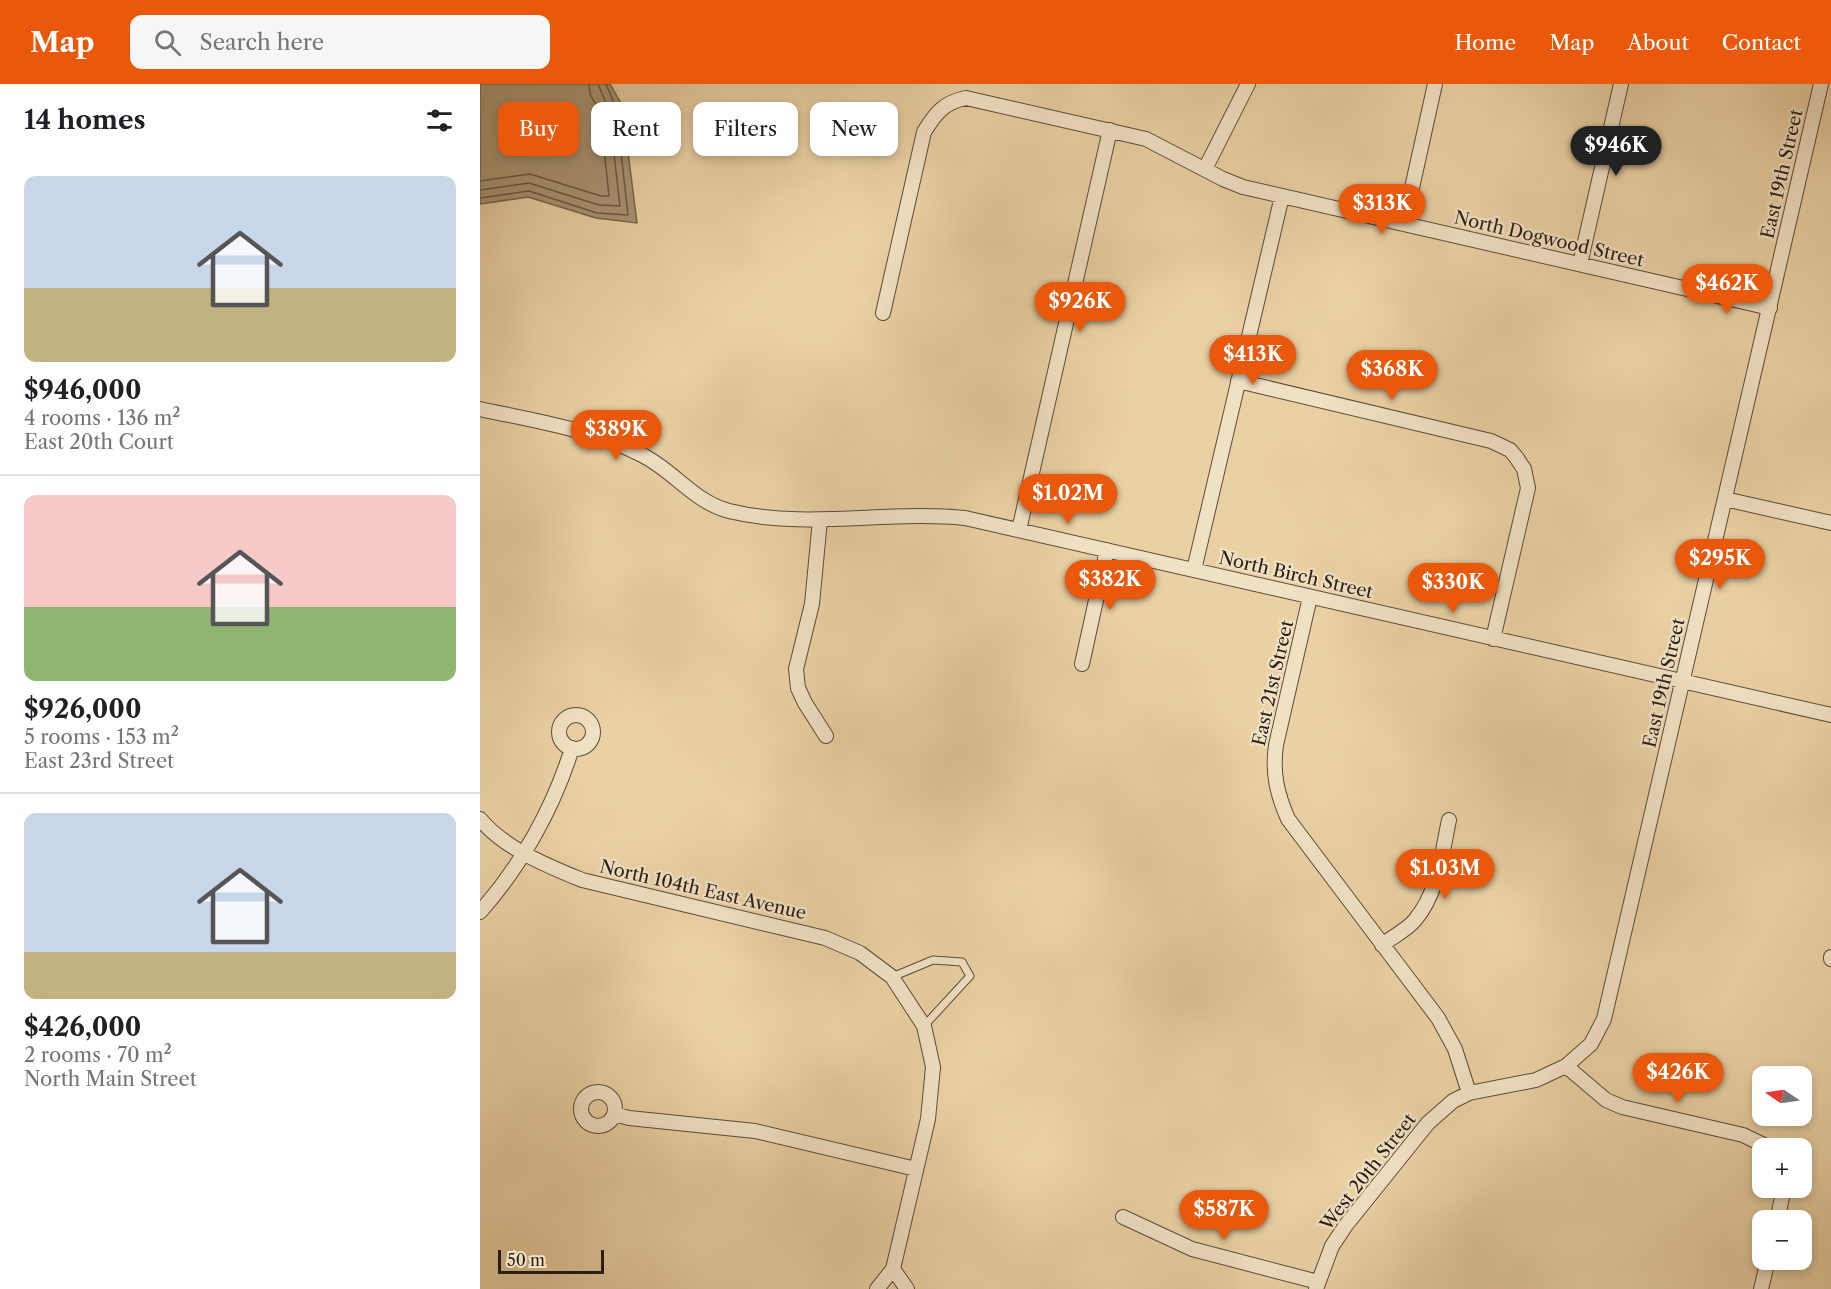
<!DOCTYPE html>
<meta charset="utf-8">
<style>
:root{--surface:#fff;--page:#f6f6f6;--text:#202124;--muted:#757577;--line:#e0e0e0;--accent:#ea580c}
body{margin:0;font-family:"Libre Caslon Text",serif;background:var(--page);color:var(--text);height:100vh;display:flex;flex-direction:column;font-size:22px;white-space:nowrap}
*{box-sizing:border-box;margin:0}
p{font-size:20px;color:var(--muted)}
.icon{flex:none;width:33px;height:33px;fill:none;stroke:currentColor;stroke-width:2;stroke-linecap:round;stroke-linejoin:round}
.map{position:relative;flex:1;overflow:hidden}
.sheet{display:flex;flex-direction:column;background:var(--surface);width:480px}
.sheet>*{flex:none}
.top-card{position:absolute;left:18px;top:18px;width:570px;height:54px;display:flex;gap:12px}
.needle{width:39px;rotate:283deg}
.fabs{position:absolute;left:1272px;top:982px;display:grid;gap:12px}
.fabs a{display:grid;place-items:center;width:60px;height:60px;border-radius:12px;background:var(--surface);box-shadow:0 3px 9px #0003;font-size:30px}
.scale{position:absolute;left:18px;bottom:15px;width:106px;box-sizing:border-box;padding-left:6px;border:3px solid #2c1e15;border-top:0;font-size:16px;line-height:21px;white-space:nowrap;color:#2c1e15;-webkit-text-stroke:4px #f1e1c4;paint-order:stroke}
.price{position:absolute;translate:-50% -51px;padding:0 14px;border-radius:21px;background:var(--accent);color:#fff;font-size:20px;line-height:39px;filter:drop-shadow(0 2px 3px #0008)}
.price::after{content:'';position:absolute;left:50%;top:36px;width:18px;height:14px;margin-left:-9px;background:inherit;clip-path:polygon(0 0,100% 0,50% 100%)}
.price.current{background:#222;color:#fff}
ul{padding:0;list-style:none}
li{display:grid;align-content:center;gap:12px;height:318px;padding:0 24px}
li+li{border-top:2px solid var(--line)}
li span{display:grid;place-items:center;height:186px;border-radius:12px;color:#555}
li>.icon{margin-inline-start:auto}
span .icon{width:108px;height:108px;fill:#fffc;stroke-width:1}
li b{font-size:26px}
h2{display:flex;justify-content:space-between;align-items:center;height:72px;padding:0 24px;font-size:26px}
.chip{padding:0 21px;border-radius:12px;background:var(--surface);box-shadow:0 3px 9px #0003;font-size:21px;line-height:54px}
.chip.current{background:var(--accent);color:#fff}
header{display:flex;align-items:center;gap:36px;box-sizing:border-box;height:84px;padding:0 30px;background:var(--accent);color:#fff}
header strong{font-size:28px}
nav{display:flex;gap:33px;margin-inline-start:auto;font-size:21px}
.search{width:420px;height:54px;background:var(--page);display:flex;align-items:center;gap:15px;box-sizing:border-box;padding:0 21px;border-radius:12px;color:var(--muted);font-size:22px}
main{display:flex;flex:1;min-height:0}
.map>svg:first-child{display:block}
</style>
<header>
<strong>Map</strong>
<div class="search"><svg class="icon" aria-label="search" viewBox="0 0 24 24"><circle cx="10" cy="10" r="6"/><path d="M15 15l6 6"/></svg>Search here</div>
<nav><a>Home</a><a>Map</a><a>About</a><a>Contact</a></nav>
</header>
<main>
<section class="sheet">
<h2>14 homes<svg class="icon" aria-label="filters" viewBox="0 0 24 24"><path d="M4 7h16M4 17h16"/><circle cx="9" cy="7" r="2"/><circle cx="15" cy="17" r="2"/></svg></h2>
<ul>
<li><span style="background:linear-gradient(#c9d6e8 60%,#c2b280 0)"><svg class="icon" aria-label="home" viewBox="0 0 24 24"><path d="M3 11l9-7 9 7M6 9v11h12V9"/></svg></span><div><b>$946,000</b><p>4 rooms · 136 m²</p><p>East 20th Court</p></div></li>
<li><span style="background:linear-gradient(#f6c9c9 60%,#8fb573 0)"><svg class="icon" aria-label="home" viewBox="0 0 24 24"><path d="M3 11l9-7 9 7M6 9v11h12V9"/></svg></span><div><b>$926,000</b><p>5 rooms · 153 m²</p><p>East 23rd Street</p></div></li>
<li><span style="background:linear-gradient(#c9d6e8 75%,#c2b280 0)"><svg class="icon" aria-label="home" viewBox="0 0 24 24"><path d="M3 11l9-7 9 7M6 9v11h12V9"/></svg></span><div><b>$426,000</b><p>2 rooms · 70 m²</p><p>North Main Street</p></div></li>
</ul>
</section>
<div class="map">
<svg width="1351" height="1205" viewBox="0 0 1351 1205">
<rect width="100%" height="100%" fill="#ead1a4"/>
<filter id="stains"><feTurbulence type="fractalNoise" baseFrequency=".00333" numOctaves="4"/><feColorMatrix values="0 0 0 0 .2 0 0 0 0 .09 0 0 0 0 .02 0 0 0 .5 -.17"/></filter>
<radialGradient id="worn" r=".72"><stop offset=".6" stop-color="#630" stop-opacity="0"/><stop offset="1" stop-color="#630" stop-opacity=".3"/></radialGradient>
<path fill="#a99473" stroke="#77654d" stroke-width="1.5" d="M 0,0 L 130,0 L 142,21 L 157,139 L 116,134 L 48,113 L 0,120 Z"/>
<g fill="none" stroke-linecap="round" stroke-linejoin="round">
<path stroke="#6a5944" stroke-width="1.5" d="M 0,97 L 50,90 L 121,112 L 129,112 L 120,28 L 110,10 L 109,0
M 0,106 L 49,99 L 119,121 L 140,122 L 129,26 L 118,0
M 0,114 L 49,107 L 117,129 L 148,131 L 136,24 L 126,0"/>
<g stroke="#5c4b39" stroke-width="9">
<path id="service" d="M 412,893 L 453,876 L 482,878 L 490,892 L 444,942"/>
</g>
<g stroke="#5c4b39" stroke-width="16">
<path id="minor" d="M 725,85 L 768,0
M 924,140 L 955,0
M 1100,180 L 1141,0
M 403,229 L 444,48 C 455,30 464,18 486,14 L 666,55 L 743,95 L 763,103 L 1290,224
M 758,297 L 1011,357 L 1030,366 L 1036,373 L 1044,385 L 1048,404 L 1013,555
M 0,325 C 55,337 111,345 162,371 C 193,386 214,418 249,427 C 327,446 407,426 485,434 L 1351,631
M 1245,415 L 1351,439
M 340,436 L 332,520 L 316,585 L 318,604 L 325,619 L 346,652
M 539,446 L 630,46
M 714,486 L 802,112
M 830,513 L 796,661 C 792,688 797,710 808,735 L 958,934 L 975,965 L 989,1009
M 602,580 L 627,466
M79 648a17 17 0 1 1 34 0a17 17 0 1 1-34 0Z
M 0,735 C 25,765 68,782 102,796 L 345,854 L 380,869 L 412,893 L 444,942 L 453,983 L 448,1035 L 413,1185 L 397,1205
M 0,828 C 41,782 74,723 92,664
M 902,861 C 912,853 927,846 935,836 C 958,809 962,769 969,736
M 1351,875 L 1351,873
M 1086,982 L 1126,1016 L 1142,1023 L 1263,1051 L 1292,1065
M101 1025a17 17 0 1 1 34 0a17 17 0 1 1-34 0Z
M 134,1030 L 149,1034 L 275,1047 L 436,1085
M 643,1133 L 712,1165 L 838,1198
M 1297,1137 L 1304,1104
M 413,1185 L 427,1205
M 836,1205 L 852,1162 L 866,1141 L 948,1039 L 973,1017 L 989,1009 L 1056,996 L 1086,982 L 1111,960 L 1124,935 L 1341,0
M 1281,1205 L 1288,1176"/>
</g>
<use href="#service" stroke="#f1e1c4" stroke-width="7"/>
<use href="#minor" stroke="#f1e1c4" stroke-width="14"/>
</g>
<g text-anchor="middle" stroke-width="4.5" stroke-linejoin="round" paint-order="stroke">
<g font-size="18" fill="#2c1e15" stroke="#f1e1c4">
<text transform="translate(1302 90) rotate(-77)" y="6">East 19th Street</text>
<text transform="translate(1069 155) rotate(13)" y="6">North Dogwood Street</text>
<text transform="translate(816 491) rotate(13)" y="6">North Birch Street</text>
<text transform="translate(793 599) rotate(-77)" y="6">East 21st Street</text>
<text transform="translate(1184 599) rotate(-77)" y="6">East 19th Street</text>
<text transform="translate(223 806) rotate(13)" y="6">North 104th East Avenue</text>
<text transform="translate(888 1088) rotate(-52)" y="6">West 20th Street</text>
</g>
</g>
<rect width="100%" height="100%" filter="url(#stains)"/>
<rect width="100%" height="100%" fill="url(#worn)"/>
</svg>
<div class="fabs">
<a><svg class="needle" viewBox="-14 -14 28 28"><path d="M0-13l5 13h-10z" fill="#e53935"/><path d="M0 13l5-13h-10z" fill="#757577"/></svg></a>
<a>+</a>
<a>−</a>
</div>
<div class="scale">50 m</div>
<b class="price current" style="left:1136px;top:93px">$946K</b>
<b class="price" style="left:902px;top:151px">$313K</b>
<b class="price" style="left:1247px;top:231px">$462K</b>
<b class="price" style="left:600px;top:249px">$926K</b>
<b class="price" style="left:773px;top:302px">$413K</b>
<b class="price" style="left:912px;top:317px">$368K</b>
<b class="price" style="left:136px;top:377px">$389K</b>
<b class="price" style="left:588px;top:441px">$1.02M</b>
<b class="price" style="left:1240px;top:506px">$295K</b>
<b class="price" style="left:630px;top:527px">$382K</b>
<b class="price" style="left:973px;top:530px">$330K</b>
<b class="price" style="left:965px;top:816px">$1.03M</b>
<b class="price" style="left:1198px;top:1020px">$426K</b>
<b class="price" style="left:744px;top:1157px">$587K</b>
<div class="top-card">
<a class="chip current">Buy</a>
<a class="chip">Rent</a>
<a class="chip">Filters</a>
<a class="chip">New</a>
</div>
</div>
</main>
